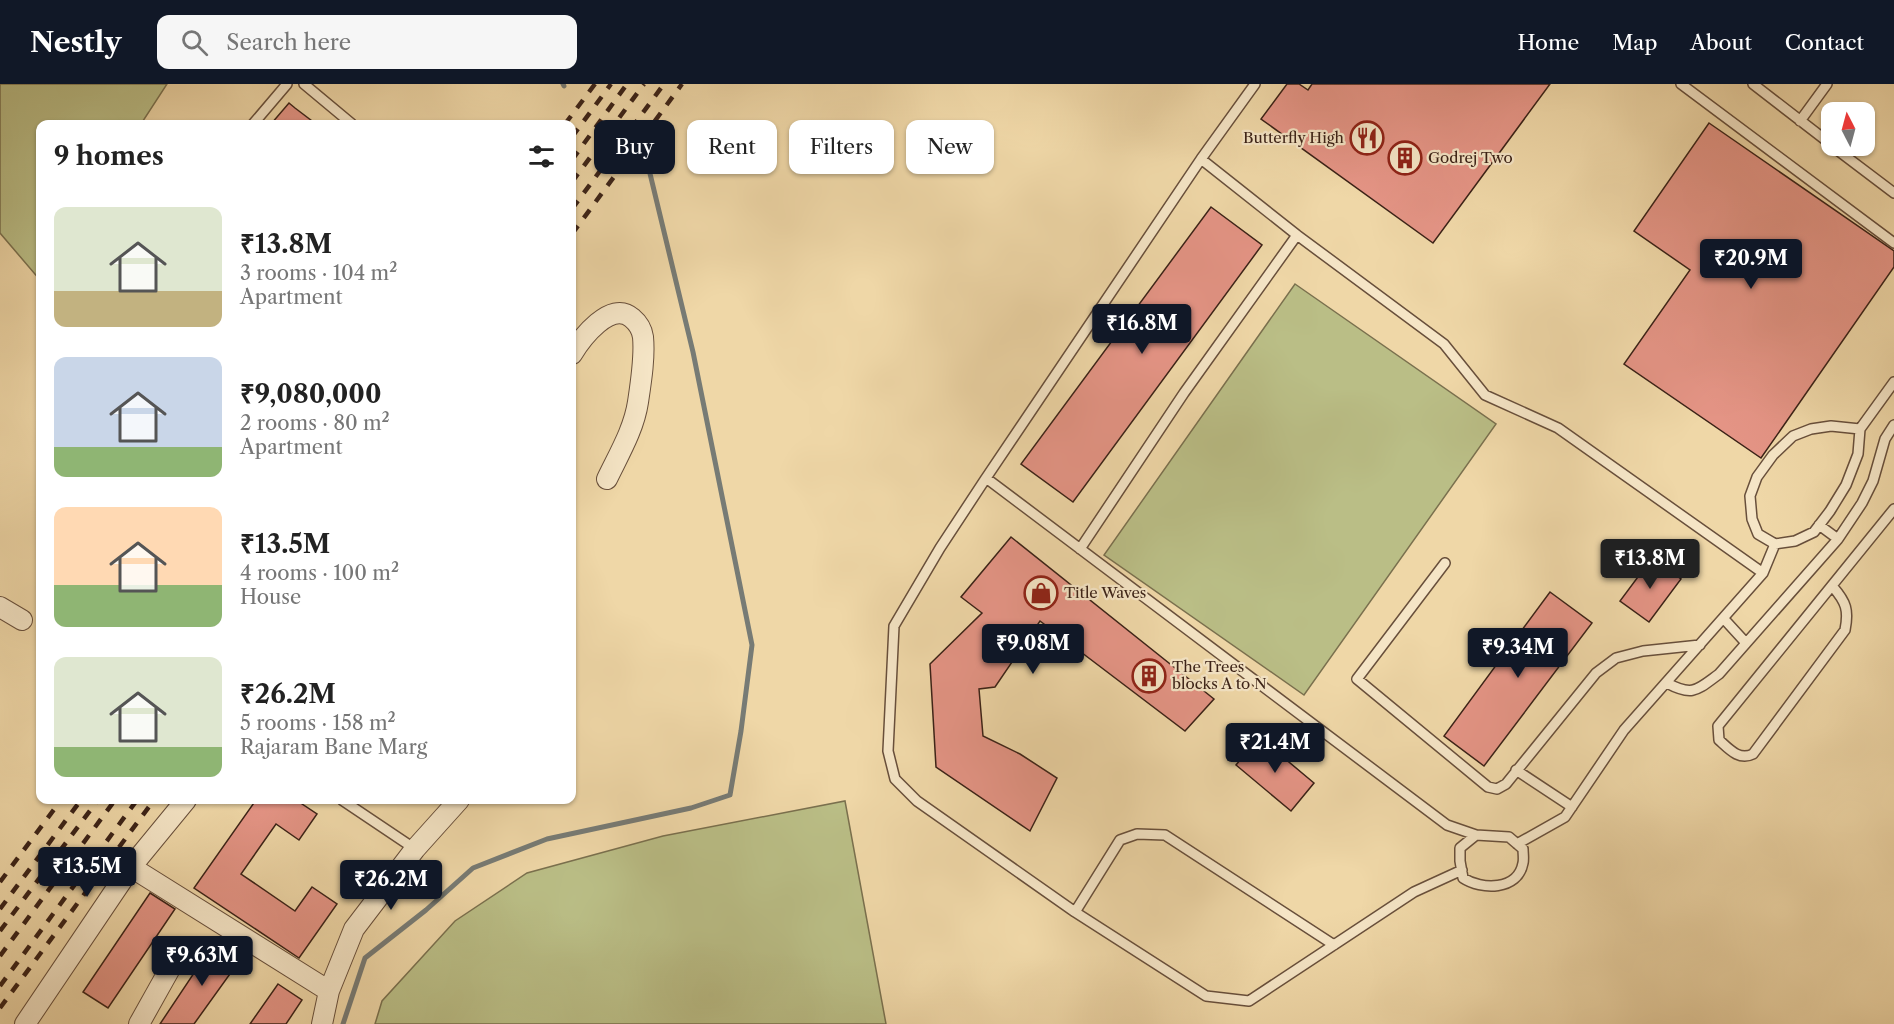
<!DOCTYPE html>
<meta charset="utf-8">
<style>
:root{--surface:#fff;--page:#f6f6f6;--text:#222;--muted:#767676;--accent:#111827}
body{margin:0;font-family:"Libre Caslon Text",serif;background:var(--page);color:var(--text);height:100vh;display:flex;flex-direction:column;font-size:22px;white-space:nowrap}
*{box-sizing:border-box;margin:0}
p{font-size:20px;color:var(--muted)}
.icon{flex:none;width:33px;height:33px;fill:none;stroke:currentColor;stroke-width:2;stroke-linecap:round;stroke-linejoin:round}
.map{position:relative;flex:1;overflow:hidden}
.sheet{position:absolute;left:36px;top:36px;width:540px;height:684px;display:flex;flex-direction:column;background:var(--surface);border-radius:12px;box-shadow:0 2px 4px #0004}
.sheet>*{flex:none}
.guide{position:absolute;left:594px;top:36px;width:570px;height:54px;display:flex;gap:12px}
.needle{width:39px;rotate:354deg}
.tools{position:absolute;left:1821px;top:18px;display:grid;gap:12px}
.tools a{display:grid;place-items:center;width:54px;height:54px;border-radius:12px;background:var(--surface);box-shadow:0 2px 4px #0004;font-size:30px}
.price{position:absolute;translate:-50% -51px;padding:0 14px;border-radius:6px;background:var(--accent);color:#fff;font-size:20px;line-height:39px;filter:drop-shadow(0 2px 3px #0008)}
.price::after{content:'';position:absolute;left:50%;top:36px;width:18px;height:14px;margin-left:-9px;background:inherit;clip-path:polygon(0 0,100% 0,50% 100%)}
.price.on{background:#222;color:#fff}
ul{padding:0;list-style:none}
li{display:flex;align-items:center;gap:18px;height:150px;padding:0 18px}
li span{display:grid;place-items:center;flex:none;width:168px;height:120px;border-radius:12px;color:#555}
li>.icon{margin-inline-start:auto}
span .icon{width:72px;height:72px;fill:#fffc;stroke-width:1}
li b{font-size:26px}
h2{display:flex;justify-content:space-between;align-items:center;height:72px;padding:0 18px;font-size:26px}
.chip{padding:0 21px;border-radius:12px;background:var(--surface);box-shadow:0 2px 4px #0004;font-size:21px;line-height:54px}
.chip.on{background:var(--accent);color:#fff}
header{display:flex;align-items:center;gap:36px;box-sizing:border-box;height:84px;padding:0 30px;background:var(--accent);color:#fff}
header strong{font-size:28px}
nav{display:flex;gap:33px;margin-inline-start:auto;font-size:21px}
.search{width:420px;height:54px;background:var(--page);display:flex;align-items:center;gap:15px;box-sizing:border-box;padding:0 21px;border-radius:12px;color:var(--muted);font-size:22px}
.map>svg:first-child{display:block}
</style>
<header>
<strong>Nestly</strong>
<div class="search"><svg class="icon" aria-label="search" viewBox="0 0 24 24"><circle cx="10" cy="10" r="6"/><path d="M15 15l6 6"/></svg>Search here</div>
<nav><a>Home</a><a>Map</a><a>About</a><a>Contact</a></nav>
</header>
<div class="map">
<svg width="1894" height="940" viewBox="0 0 1894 940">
<rect width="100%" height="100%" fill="#efd7a7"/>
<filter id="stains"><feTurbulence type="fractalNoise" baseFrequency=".00333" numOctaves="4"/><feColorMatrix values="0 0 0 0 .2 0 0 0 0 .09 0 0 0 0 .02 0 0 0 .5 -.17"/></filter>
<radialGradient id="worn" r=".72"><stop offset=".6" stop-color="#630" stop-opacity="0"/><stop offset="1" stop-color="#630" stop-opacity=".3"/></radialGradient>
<path fill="#babe86" stroke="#7a704e" stroke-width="1.5" d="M 0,0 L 167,0 L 141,40 L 40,40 L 40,196 L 0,149 Z
M 1295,200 L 1496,340 L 1304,611 L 1104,471 Z
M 845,717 L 886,940 L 375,940 L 382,917 L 455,837 L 527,789 L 663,752 Z"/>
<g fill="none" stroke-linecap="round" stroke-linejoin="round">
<path stroke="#777b75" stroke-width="5" d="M 563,0 L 564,2
M 343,940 L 365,874 L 426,826 L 473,784 L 547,755 L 691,724 L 730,711 L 741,647 L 752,561 L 693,268 L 646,73"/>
</g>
<path fill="#e49485" stroke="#3b2217" stroke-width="1.5" d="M 1287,0 L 1299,0 L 1308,6 L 1312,0 L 1550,0 L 1433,159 L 1261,35 Z
M 289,19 L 295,24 L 316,40 L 271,40 Z
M 1709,39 L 1894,167 L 1894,183 L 1761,374 L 1624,280 L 1690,186 L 1634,147 Z
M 1211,123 L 1262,161 L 1073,418 L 1021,380 Z
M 1011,453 L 1214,615 L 1185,647 L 1040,537 L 995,603 L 979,605 L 983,652 L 1020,670 L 1057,694 L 1030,747 L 936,683 L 930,580 L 982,529 L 961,513 Z
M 1652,474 L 1681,495 L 1649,538 L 1620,517 Z
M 1550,508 L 1592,539 L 1484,682 L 1444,652 Z
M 1259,653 L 1314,699 L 1291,727 L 1236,681 Z
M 256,716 L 296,716 L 317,730 L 299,756 L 276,740 L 241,790 L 295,827 L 312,803 L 337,820 L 299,874 L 194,804 Z
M 150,809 L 175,825 L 108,924 L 83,908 Z
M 214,859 L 240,876 L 194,940 L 160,940 Z
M 278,900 L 302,916 L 286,940 L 250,940 Z"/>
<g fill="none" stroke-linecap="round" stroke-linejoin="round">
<g stroke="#684f3b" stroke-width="12">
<path id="lane" d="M 304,0 L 352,40
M 1681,0 L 1894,159
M 1753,0 L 1832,61
M 1800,37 L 1827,0
M 253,40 L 287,0
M 1832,62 L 1894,109
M 1201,75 L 1297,151 L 1444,260 L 1485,311 L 1558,344 L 1763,489
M 1860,345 L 1831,342 L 1811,345 L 1793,352 L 1773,371 L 1757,393 L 1750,412 L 1752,435 L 1758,450 L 1775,460 L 1795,457 L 1814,448 L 1830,427 L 1846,401 L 1858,370 L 1860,345 L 1894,298
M 986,394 L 1201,75 L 1255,0
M 1819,441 L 1838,455
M 1080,465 L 1184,309 L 1297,151
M 1445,479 L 1357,595 L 1488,703 L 1497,705 L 1506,700 L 1596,589 L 1616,574 L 1643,567 L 1700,561
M 1833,503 C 1846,518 1849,526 1845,546 L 1753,670 C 1739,677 1729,665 1719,656 L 1718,642 L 1894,425
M 1724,535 L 1746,559
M 1667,599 C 1693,613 1697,606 1719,590 L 1838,455 L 1862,419 L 1873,397 L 1885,355 L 1894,341
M 1516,686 L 1572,723
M 342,716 L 415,765
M 1517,760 L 1565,733 L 1624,646 L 1763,489 L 1775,460
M 1462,786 L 1414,808 L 1249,917 L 1206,912 L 1075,828 L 917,717 L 895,695 L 888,667 L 894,542 L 940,464 L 986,394 L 1447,741 L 1476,751 L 1509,753 L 1523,765 C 1523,769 1524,775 1523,779 C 1518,807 1481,806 1463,794 L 1460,777 L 1460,764 L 1476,751
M 1075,828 L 1120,756 L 1137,750 L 1165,751 L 1334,861"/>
</g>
<g stroke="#684f3b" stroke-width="22">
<path id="street" d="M 572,270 C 581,255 611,215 632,234 C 638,239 642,246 643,253 C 645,273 641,298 638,318 C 634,345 619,370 607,395
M 0,523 L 22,536
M 131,783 L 329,907
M 25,940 L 131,783 L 186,716
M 139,940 L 172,881
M 322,940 L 329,907 L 354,845 L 415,765 L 459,716"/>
</g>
<use href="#lane" stroke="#f5e5c6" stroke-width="9"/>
<use href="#street" stroke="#f5e5c6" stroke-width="20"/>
<path stroke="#3b2217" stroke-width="4.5" stroke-dasharray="10 10" stroke-linecap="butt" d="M 565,40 L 595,0
M 572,53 L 611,0
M 572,76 L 627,0
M 572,98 L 644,0
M 572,125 L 664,0
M 572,150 L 682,0
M 0,798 L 61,716
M 0,825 L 81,716
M 0,847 L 98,716
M 0,872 L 115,716
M 0,902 L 137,716
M 0,924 L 154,716"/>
</g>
<defs>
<g id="restaurant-ring" transform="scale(1.725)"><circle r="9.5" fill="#f5e5c6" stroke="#8f2418" stroke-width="1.5"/><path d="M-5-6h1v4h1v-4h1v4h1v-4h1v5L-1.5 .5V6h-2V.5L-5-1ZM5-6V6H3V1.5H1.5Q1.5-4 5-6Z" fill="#8f2418"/></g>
<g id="building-ring" transform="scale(1.725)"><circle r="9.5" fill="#f5e5c6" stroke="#8f2418" stroke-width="1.5"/><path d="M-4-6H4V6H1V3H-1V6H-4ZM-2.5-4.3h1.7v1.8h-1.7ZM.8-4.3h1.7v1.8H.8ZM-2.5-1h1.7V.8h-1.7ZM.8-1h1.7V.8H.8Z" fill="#8f2418"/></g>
<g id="shop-ring" transform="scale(1.725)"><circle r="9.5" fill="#f5e5c6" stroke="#8f2418" stroke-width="1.5"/><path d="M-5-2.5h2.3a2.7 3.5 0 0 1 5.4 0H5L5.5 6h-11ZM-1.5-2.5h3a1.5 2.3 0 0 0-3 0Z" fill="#8f2418"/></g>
</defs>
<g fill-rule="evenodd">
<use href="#restaurant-ring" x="1367" y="54"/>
<use href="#building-ring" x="1405" y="74"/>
<use href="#shop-ring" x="1041" y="509"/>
<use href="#building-ring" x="1149" y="592"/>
</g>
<g text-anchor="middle" stroke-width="4.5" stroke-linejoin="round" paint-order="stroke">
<g font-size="15" fill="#3b2217" stroke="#f5e5c6" text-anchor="start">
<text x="1344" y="59" text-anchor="end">Butterfly High</text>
<text x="1428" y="79">Godrej Two</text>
<text x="1064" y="514">Title Waves</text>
<text x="1172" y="588">The Trees<tspan x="1172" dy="17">blocks A to N</tspan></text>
</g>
</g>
<rect width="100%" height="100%" filter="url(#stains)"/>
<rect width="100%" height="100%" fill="url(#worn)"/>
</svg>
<div class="tools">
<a><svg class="needle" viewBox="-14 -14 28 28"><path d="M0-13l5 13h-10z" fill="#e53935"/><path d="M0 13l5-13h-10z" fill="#767676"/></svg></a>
</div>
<b class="price" style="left:1751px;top:206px">₹20.9M</b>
<b class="price" style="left:1142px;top:271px">₹16.8M</b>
<b class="price on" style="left:1650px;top:506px">₹13.8M</b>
<b class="price" style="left:1033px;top:591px">₹9.08M</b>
<b class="price" style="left:1518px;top:595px">₹9.34M</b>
<b class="price" style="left:1275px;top:690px">₹21.4M</b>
<b class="price" style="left:87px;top:814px">₹13.5M</b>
<b class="price" style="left:391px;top:827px">₹26.2M</b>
<b class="price" style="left:202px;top:903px">₹9.63M</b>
<div class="guide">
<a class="chip on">Buy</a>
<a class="chip">Rent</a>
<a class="chip">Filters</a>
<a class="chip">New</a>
</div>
<section class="sheet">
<h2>9 homes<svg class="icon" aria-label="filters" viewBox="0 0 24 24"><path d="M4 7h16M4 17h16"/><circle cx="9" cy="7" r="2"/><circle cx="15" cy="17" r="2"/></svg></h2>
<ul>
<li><span style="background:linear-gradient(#dfe7d0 70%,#c2b280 0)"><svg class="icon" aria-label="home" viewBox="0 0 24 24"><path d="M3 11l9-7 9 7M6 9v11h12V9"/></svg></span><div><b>₹13.8M</b><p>3 rooms · 104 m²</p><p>Apartment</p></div></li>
<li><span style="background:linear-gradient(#c9d6e8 75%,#8fb573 0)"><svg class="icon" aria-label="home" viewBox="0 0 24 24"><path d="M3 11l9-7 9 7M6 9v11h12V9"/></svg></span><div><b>₹9,080,000</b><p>2 rooms · 80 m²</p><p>Apartment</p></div></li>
<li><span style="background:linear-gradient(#ffd9b3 65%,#8fb573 0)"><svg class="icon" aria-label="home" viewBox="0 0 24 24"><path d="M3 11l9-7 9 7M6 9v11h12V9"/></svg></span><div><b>₹13.5M</b><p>4 rooms · 100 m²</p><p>House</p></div></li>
<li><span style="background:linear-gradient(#dfe7d0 75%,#8fb573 0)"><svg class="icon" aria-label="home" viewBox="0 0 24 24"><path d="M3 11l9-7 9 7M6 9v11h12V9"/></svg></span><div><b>₹26.2M</b><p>5 rooms · 158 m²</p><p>Rajaram Bane Marg</p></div></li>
</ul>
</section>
</div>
